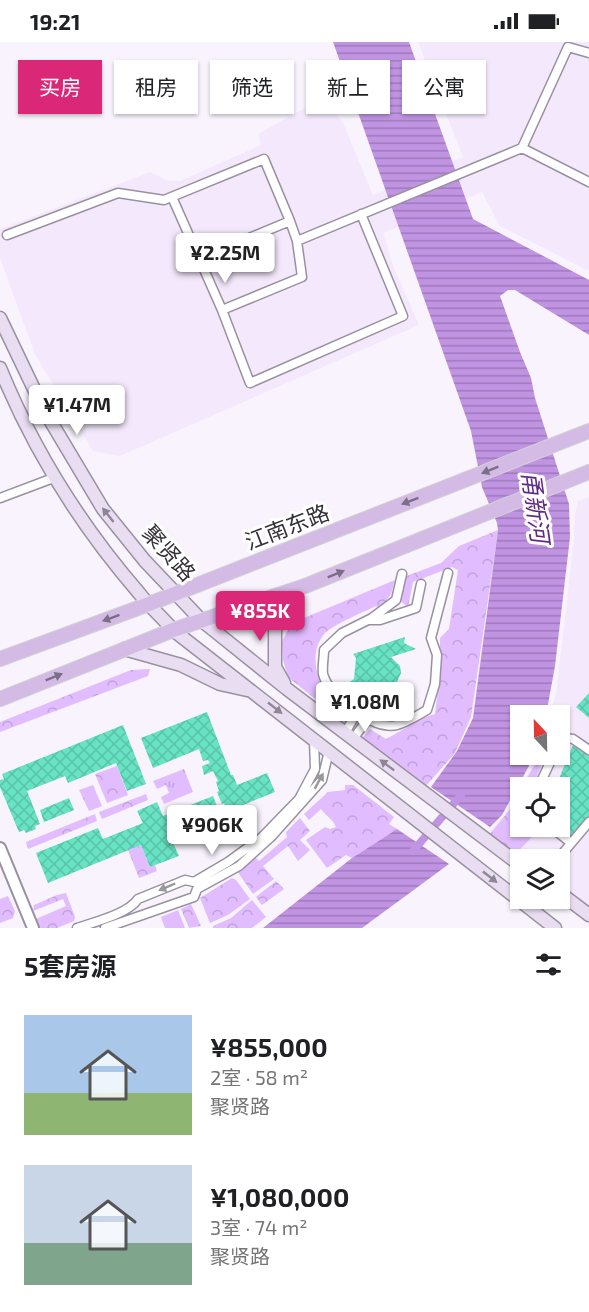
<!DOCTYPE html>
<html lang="zh">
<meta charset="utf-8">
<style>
:root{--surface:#fff;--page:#f2f2f2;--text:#202124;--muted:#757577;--accent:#db2777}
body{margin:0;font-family:"Exo 2","Noto Sans SC",sans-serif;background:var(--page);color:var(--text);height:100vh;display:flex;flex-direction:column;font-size:22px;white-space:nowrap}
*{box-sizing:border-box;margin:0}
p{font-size:20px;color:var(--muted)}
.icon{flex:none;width:33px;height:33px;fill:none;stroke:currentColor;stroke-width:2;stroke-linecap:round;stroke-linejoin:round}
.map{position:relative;height:886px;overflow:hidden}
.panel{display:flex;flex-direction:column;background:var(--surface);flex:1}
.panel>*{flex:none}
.guide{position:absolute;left:18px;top:18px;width:554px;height:54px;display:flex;gap:12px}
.needle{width:39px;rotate:338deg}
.buttons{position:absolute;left:510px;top:663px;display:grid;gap:12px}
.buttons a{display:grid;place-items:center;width:60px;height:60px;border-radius:0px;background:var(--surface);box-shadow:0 2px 4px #0004;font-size:30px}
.price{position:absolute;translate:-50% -51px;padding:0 14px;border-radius:6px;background:#fff;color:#222;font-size:20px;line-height:39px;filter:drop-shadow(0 2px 3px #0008)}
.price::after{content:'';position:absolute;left:50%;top:36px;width:18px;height:14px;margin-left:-9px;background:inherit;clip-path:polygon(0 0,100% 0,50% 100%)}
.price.on{background:var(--accent);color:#fff}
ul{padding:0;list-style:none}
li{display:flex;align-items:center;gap:18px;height:150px;padding:0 24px}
li span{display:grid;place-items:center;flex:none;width:168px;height:120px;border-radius:0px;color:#555}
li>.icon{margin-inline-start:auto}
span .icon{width:72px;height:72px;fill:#fffc;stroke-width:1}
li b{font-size:26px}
h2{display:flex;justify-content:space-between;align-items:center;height:72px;padding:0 24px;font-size:26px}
.chip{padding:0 21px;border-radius:0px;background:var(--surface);box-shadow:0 2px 4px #0004;font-size:21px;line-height:54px}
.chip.on{background:var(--accent);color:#fff}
.status{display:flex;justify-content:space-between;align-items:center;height:42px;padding:0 30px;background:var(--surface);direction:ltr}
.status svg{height:16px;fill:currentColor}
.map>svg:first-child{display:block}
</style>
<div class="status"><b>19:21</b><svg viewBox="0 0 49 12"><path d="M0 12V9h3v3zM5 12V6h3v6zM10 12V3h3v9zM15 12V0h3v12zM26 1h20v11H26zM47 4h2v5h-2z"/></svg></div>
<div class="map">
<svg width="589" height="886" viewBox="0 0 589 886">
<defs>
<pattern id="grass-tufts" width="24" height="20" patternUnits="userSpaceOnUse" patternTransform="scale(1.5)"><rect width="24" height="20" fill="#e1bcfe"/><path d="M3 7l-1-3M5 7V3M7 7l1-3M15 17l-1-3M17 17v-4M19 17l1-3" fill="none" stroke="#c2a2da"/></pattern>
<pattern id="forest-crowns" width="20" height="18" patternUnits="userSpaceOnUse" patternTransform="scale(1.5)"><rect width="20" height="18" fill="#e1bcfe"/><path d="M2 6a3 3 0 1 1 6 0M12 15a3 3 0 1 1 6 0" fill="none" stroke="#c2a2da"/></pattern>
<pattern id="water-rules" width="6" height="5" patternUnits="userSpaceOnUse" patternTransform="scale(1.5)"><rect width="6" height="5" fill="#c194e3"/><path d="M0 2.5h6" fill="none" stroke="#9d79b9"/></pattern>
<pattern id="building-cross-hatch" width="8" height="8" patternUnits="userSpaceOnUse" patternTransform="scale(1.5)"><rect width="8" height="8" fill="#67e2c3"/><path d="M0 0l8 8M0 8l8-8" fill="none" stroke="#5ac2a8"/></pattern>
</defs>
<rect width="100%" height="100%" fill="#f8f3fd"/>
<path fill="#f4e9fc" d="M 418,0 L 589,0 L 589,229 L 500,184 L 482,150 L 383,191 L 394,226 L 419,283 L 120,414 L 93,409 L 35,312 L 0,216 L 0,187 L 150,130 L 166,138 L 180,139 L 261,103 L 258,92 L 325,55 L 344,83 L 373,153 L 463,115 Z
M 589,455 L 589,867 L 560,846 L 560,818 L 520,818 L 485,793 L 503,775 L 520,746 L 520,784 L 560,784 L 560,746 L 521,746 L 537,713 L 560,712 L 560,674 L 550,673 L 556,652 L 574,497 L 575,472 L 578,459 Z"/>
<path fill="url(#grass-tufts)" d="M 184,727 L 193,750 L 164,762 L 161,755 L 169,751 L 166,743 L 157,747 L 153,739 Z
M 93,743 L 102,764 L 89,769 L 79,748 Z
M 178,868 L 185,886 L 165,886 L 161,875 Z"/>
<path fill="url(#forest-crowns)" d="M 498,488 L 471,675 L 455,711 L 425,745 L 362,696 L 370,687 L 386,697 C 403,689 417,676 435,672 L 440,630 L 440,596 L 449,587 L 458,528 L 452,525 L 413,540 L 408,565 L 400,559 L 404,535 L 441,521 L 459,504 Z
M 395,538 L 391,552 L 380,567 L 376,564 C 359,572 341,579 326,590 C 321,595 317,603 316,610 C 312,642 334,655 356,673 L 346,682 L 288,635 L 283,618 L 282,599 L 292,581 Z
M 150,627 L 148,634 L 0,690 L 0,680 L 131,628 Z
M 540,713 L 546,713 L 532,745 L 522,745 Z
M 117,724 L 128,753 L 107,761 L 95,732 Z
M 345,743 L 353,743 L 394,775 L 389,782 L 397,787 L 352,816 L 346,813 L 327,826 L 306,798 L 325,785 L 330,787 L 336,785 C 333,777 326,774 321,767 L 309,778 L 304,772 L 328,750 L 345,748 Z
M 520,749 L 520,784 L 540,786 L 515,813 L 490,792 L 511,766 Z
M 146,752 L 148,758 L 102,777 L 99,770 Z
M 95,772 L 97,779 L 28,807 L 26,800 Z
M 300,776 L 310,789 L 300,798 L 310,808 L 298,819 L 288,804 L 263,824 L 274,837 L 253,852 L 237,829 L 255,815 L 259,819 L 287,795 L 286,790 Z
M 141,803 L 150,825 L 155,823 L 157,829 L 139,836 L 128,808 Z
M 232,836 L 236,838 L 250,857 L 228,873 L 210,881 L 200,856 Z
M 276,839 L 284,847 L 262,863 L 256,855 Z
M 66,851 L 75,875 L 74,879 L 57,886 L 40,886 L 36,877 L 66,864 L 63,857 L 33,869 L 34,863 L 57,853 Z
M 8,854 L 15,869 L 13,876 L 0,881 L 0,857 Z
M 252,858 L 266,875 L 252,886 L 213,886 L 213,884 L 231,876 Z
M 191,862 L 201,884 L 189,886 L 181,867 Z"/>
<path fill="url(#water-rules)" d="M 333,0 L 409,0 L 473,177 L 589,238 L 589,293 L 515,248 L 508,248 L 500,254 L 520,310 L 531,336 L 535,356 L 569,462 L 570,495 L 555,624 L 546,673 L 520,674 L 520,712 L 535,713 L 502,773 L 490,785 L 431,745 L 457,709 L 473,676 L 498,488 L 497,481 L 482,445 L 471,389 Z
M 397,787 L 449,822 L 362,886 L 263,886 L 352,816 Z"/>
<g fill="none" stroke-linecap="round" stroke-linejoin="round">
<path stroke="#c194e3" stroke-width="8" d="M 413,809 L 461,753"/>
</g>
<path fill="url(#building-cross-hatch)" d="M 405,595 L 404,601 L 416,607 L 391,615 L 400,624 L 401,631 L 397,640 L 386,645 L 409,660 L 399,662 L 399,669 L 350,640 L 354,637 L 356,616 L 353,612 Z
M 589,651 L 589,676 L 576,665 Z
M 207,670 L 231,733 L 233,733 L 237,743 L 267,731 L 275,750 L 228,769 L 224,761 L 222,762 L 217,750 L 219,749 L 216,740 L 218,739 L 213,729 L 204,733 L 202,724 L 210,721 L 208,718 L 203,719 L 199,707 L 153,726 L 141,696 Z
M 123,683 L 146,742 L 127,749 L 116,721 L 68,741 L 65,734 L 27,749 L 40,782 L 35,784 L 36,787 L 26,791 L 24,788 L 19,790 L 0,745 L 0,738 L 4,737 L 2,732 Z
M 573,703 L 577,703 L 589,712 L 589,776 L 569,796 L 553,784 L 560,784 L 560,746 L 555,746 Z
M 213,754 L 221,774 L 170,794 L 179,814 L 150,825 L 141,803 L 48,841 L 36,811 L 98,786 L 103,797 L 143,781 L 137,769 L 157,760 L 163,774 Z
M 69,756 L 74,768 L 44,780 L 40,768 Z"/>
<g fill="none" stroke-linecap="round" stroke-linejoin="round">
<g stroke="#9991a0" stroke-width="11">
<path id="minor" d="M 522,106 L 589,140
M 172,155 L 222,268 L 250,341 L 403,274 L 361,172
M 7,193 L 118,151 L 164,158 L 264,117 L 290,179 L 199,217
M 297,199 L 522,106 L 568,5 L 589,11
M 222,268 L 302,235 L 297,199 L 290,179
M 0,456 L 56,435
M 402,532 L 396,558 L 372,576 L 342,591 L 324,608 C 324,615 322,625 323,632 C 329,655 373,689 397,683 C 407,680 418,673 427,668 L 435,642 L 437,613 L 431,596 L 448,531
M 371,578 L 380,578 L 416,566 L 421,542
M 345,691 L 357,670
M 353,697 L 367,678
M 560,700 L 564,696 L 573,697 L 589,708
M 538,746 L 554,712
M 550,784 L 571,801
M 557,818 L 589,780
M 77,886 C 94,880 128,872 138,857 L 185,838 L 194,840 L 228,820 L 261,796 L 299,757 L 315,727 L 314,698
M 105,886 L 194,855 L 197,847 L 239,824 L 271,795 L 322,738 L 329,709"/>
</g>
<g stroke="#9991a0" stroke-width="14">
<path id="tertiary" d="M 0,806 L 33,886"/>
</g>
<g stroke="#9991a0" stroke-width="15">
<path id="secondary" d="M 0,276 L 44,368 L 103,467 L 145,519 L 201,578 L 287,647 L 520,823
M 0,326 C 33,407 82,485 139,551 C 149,564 162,575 173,588 L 555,886
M 124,607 L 181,623 L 220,642 L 247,648
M 284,641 L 275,625 L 275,588 L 287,550
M 560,851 L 589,873"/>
</g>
<g stroke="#d2d1d3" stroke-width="16">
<path id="primary" d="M 0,617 L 149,562 L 589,389
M 0,657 L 173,588 L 305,544 L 589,430"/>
</g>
<use href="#minor" stroke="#fff" stroke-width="8"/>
<use href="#tertiary" stroke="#fff" stroke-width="10"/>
<use href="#secondary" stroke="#e9ddf2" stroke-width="12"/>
<use href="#primary" stroke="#d3bbe5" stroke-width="14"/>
</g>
<defs><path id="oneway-solid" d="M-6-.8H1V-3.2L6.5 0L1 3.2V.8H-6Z" transform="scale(1.5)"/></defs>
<g fill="#7b6f85">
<use href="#oneway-solid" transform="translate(490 428) rotate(158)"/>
<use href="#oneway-solid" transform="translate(410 459) rotate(159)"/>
<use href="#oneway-solid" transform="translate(336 532) rotate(-22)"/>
<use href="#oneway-solid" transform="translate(111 576) rotate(160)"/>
<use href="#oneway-solid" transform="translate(54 635) rotate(-22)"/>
</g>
<g fill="#8e8694">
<use href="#oneway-solid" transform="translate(108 473) rotate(-128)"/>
<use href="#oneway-solid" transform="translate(275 666) rotate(38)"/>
<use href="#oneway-solid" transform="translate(387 723) rotate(-143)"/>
<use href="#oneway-solid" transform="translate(490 835) rotate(38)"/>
</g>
<g fill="#99989a">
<use href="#oneway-solid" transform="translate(319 739) rotate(-61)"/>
<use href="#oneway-solid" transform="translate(167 845) rotate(157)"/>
</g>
<g text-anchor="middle" stroke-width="6" stroke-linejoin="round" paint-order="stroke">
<g font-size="22" fill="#333036" stroke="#fff">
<text transform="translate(287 485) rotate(-21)" y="8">江南东路</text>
<text transform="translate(169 511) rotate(48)" y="8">聚贤路</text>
</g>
<g font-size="24" font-style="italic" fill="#612984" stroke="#fff">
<text transform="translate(535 465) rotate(82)" y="8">甬新河</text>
</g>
</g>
</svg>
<div class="buttons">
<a><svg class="needle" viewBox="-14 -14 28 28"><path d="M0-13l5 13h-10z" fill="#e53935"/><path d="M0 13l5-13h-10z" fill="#757577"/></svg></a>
<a><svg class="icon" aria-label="locate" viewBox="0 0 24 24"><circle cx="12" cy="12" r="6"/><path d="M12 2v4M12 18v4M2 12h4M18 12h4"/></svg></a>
<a><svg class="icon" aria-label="layers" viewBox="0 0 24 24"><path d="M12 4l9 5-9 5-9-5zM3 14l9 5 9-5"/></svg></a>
</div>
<b class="price" style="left:225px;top:242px">¥2.25M</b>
<b class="price" style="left:77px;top:394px">¥1.47M</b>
<b class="price on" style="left:260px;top:600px">¥855K</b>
<b class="price" style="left:365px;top:691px">¥1.08M</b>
<b class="price" style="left:212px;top:814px">¥906K</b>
<div class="guide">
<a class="chip on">买房</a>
<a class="chip">租房</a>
<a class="chip">筛选</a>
<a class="chip">新上</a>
<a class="chip">公寓</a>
</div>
</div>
<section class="panel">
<h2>5套房源<svg class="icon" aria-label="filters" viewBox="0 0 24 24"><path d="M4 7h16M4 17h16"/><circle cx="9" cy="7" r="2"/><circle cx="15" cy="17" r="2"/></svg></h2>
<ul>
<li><span style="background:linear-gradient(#a9c7e8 65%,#8fb573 0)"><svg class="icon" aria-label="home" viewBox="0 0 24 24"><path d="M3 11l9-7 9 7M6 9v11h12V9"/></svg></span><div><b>¥855,000</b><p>2室 · 58 m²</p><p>聚贤路</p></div></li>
<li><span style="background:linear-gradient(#c9d6e8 65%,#7fa58c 0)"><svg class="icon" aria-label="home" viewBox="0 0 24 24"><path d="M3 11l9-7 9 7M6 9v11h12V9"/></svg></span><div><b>¥1,080,000</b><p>3室 · 74 m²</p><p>聚贤路</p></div></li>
</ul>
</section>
